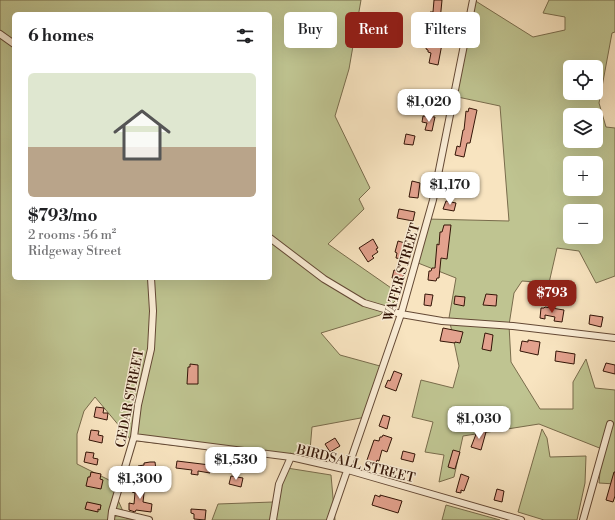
<!DOCTYPE html>
<meta charset="utf-8">
<style>
:root{--surface:#fff;--page:#f6f6f6;--text:#202124;--muted:#757577;--accent:#8f2418}
body{margin:0;font-family:"Libre Bodoni",serif;background:var(--page);color:var(--text);height:100vh;display:flex;flex-direction:column;font-size:15px;white-space:nowrap}
*{box-sizing:border-box;margin:0}
p{font-size:13px;color:var(--muted)}
.icon{flex:none;width:22px;height:22px;fill:none;stroke:currentColor;stroke-width:2;stroke-linecap:round;stroke-linejoin:round}
.map{position:relative;flex:1;overflow:hidden}
.side{position:absolute;left:12px;top:12px;width:260px;height:268px;display:flex;flex-direction:column;background:var(--surface);border-radius:6px;box-shadow:0 4px 16px #0002}
.side>*{flex:none}
.top-card{position:absolute;left:284px;top:12px;width:271px;height:36px;display:flex;gap:8px}
.controls{position:absolute;left:563px;top:60px;display:grid;gap:8px}
.controls a{display:grid;place-items:center;width:40px;height:40px;border-radius:6px;background:var(--surface);box-shadow:0 4px 16px #0002;font-size:20px}
.price{position:absolute;translate:-50% -34px;padding:0 9px;border-radius:8px;background:#fff;color:#222;font-size:13px;line-height:26px;filter:drop-shadow(0 1px 2px #0008)}
.price::after{content:'';position:absolute;left:50%;top:24px;width:12px;height:9px;margin-left:-6px;background:inherit;clip-path:polygon(0 0,100% 0,50% 100%)}
.price.selected{background:var(--accent);color:#fff}
ul{padding:0;list-style:none}
li{display:grid;align-content:center;gap:8px;height:212px;padding:0 16px}
li span{display:grid;place-items:center;height:124px;border-radius:6px;color:#555}
li>.icon{margin-inline-start:auto}
span .icon{width:72px;height:72px;fill:#fffc;stroke-width:1}
li b{font-size:17px}
h2{display:flex;justify-content:space-between;align-items:center;height:48px;padding:0 16px;font-size:17px}
.pill{padding:0 14px;border-radius:6px;background:var(--surface);box-shadow:0 4px 16px #0002;font-size:14px;line-height:36px}
.pill.selected{background:var(--accent);color:#fff}
.map>svg:first-child{display:block}
</style>
<div class="map">
<svg width="615" height="520" viewBox="0 0 615 520">
<rect width="100%" height="100%" fill="#f8e4c0"/>
<filter id="stains"><feTurbulence type="fractalNoise" baseFrequency=".005" numOctaves="4"/><feColorMatrix values="0 0 0 0 .2 0 0 0 0 .09 0 0 0 0 .02 0 0 0 .5 -.17"/></filter>
<radialGradient id="worn" r=".72"><stop offset=".6" stop-color="#630" stop-opacity="0"/><stop offset="1" stop-color="#630" stop-opacity=".3"/></radialGradient>
<path fill="#bfc491" stroke="#796c4c" fill-rule="evenodd" d="M 0,0 L 361,0 L 349,69 L 335,116 L 370,188 L 359,199 L 364,209 L 328,244 L 394,290 L 395,301 L 380,315 L 321,333 L 340,355 L 380,366 L 366,417 L 312,427 L 309,462 L 131,440 L 95,397 L 84,411 L 77,434 L 77,464 L 109,480 L 126,518 L 136,520 L 0,520 ZM 14,14 L 270,14 L 270,278 L 14,278 Z
M 474,0 L 533,37 L 565,30 L 565,17 L 543,13 L 549,0 L 615,0 L 615,32 L 612,33 L 599,103 L 606,127 L 615,128 L 615,276 L 596,283 L 579,251 L 557,248 L 549,283 L 522,281 L 514,293 L 509,325 L 511,362 L 540,409 L 573,409 L 573,382 L 586,359 L 595,388 L 615,390 L 615,484 L 599,483 L 602,449 L 539,424 L 463,436 L 454,477 L 439,482 L 444,455 L 425,452 L 433,422 L 412,417 L 421,380 L 453,388 L 459,366 L 449,318 L 456,278 L 418,263 L 427,219 L 509,221 L 500,106 L 453,96 ZM 570,67 L 596,67 L 596,93 L 570,93 ZM 570,115 L 596,115 L 596,141 L 570,141 ZM 570,163 L 596,163 L 596,189 L 570,189 ZM 570,211 L 596,211 L 596,237 L 570,237 Z
M 542,429 L 547,438 L 550,457 L 586,456 L 585,483 L 577,520 L 544,520 L 518,512 Z
M 287,468 L 331,475 L 335,520 L 212,520 L 218,504 L 273,502 Z
M 446,505 L 500,520 L 442,520 Z"/>
<path fill="#e3a28e" stroke="#331507" d="M 434,0 L 442,0 L 440,21 L 430,20 L 430,12 L 433,12 Z
M 427,42 L 442,44 L 438,65 L 429,63 L 431,53 L 428,52 L 428,50 L 426,49 Z
M 469,108 L 477,110 L 470,143 L 467,143 L 464,157 L 455,155 L 457,146 L 460,147 L 463,130 L 464,130 L 466,111 L 468,112 Z
M 423,116 L 435,117 L 432,131 L 425,130 L 427,123 L 422,122 Z
M 406,134 L 415,136 L 413,145 L 404,144 Z
M 412,181 L 420,183 L 418,198 L 409,197 Z
M 446,201 L 456,203 L 454,211 L 443,209 Z
M 399,209 L 415,212 L 413,221 L 397,218 Z
M 444,225 L 451,225 L 447,259 L 441,258 L 439,278 L 437,278 L 436,281 L 428,280 L 429,271 L 431,271 L 432,268 L 435,268 L 437,244 L 439,245 L 440,232 L 442,232 Z
M 373,239 L 378,248 L 376,249 L 378,252 L 372,256 L 374,258 L 368,262 L 359,248 Z
M 398,241 L 405,243 L 402,259 L 396,258 L 397,253 L 395,252 Z
M 394,270 L 404,273 L 402,281 L 392,278 Z
M 425,294 L 433,295 L 431,306 L 424,305 Z
M 486,294 L 497,295 L 496,306 L 483,305 Z
M 455,296 L 465,297 L 464,306 L 454,304 Z
M 545,307 L 564,310 L 562,322 L 554,321 L 555,317 L 545,315 L 545,319 L 540,318 L 541,308 L 544,308 Z
M 590,315 L 603,317 L 601,327 L 589,324 Z
M 443,328 L 463,332 L 460,343 L 455,342 L 455,343 L 440,341 Z
M 485,333 L 493,335 L 491,351 L 482,349 Z
M 528,340 L 540,342 L 538,355 L 520,351 L 522,341 L 528,342 Z
M 556,351 L 575,354 L 574,364 L 555,361 Z
M 606,363 L 615,365 L 615,374 L 603,371 Z
M 190,364 L 198,365 L 198,384 L 187,384 L 188,367 L 190,367 Z
M 394,371 L 402,374 L 396,391 L 385,387 L 388,380 L 390,381 Z
M 96,407 L 104,408 L 103,413 L 108,413 L 107,420 L 94,417 Z
M 383,415 L 390,417 L 387,429 L 379,426 Z
M 478,429 L 486,432 L 481,450 L 471,447 Z
M 91,430 L 99,431 L 98,435 L 103,436 L 102,443 L 89,440 Z
M 383,435 L 392,438 L 387,452 L 382,450 L 379,461 L 377,460 L 376,463 L 367,460 L 374,440 L 379,441 L 380,437 L 382,437 Z
M 335,438 L 340,446 L 330,452 L 325,444 Z
M 453,450 L 460,452 L 455,469 L 448,467 Z
M 403,451 L 415,454 L 413,462 L 401,459 Z
M 86,452 L 94,453 L 93,458 L 98,459 L 97,465 L 84,462 Z
M 177,461 L 210,465 L 210,473 L 198,471 L 198,475 L 191,474 L 192,470 L 176,468 Z
M 150,462 L 155,462 L 156,470 L 139,472 L 138,466 L 144,465 L 144,463 Z
M 91,472 L 101,474 L 100,479 L 103,480 L 101,489 L 86,486 L 88,477 L 90,477 Z
M 614,472 L 615,472 L 615,496 L 613,502 L 606,500 Z
M 461,474 L 469,477 L 464,491 L 461,490 L 461,493 L 456,492 Z
M 231,476 L 243,478 L 241,487 L 229,484 Z
M 133,483 L 145,485 L 143,502 L 152,504 L 151,512 L 136,510 L 135,512 L 129,510 L 129,503 L 134,504 L 135,493 L 132,492 Z
M 497,489 L 504,491 L 502,502 L 494,500 Z
M 375,495 L 380,497 L 380,495 L 402,501 L 398,513 L 372,505 Z
M 87,502 L 101,505 L 100,510 L 98,509 L 98,512 L 85,509 Z
M 191,509 L 206,510 L 205,520 L 194,519 L 194,514 L 191,513 Z"/>
<g fill="none" stroke-linecap="round" stroke-linejoin="round">
<g stroke="#644935" stroke-width="8">
<path id="minor" d="M 0,34 L 14,44
M 270,238 L 324,279 L 364,303 L 401,314 L 442,321 L 513,326 L 615,338
M 134,437 L 291,457 L 348,470 L 521,520
M 112,511 L 149,520
M 111,520 L 112,511 L 134,437 L 138,405 L 151,349 L 153,311 L 151,278
M 273,520 L 279,484 L 291,457
M 330,520 L 401,314 L 433,200 L 473,0
M 583,520 L 610,424"/>
</g>
<use href="#minor" stroke="#faedd6" stroke-width="6"/>
</g>
<g text-anchor="middle" stroke-width="3" stroke-linejoin="round" paint-order="stroke">
<g font-size="13" fill="#331507" stroke="#faedd6">
<text transform="translate(401 272) rotate(-74)" y="5">WATER STREET</text>
<text transform="translate(129 398) rotate(-79)" y="5">CEDAR STREET</text>
<text transform="translate(356 463) rotate(14)" y="5">BIRDSALL STREET</text>
</g>
</g>
<rect width="100%" height="100%" filter="url(#stains)"/>
<rect width="100%" height="100%" fill="url(#worn)"/>
</svg>
<div class="controls">
<a><svg class="icon" aria-label="locate" viewBox="0 0 24 24"><circle cx="12" cy="12" r="6"/><path d="M12 2v4M12 18v4M2 12h4M18 12h4"/></svg></a>
<a><svg class="icon" aria-label="layers" viewBox="0 0 24 24"><path d="M12 4l9 5-9 5-9-5zM3 14l9 5 9-5"/></svg></a>
<a>+</a>
<a>−</a>
</div>
<b class="price" style="left:429px;top:123px">$1,020</b>
<b class="price" style="left:450px;top:206px">$1,170</b>
<b class="price selected" style="left:552px;top:314px">$793</b>
<b class="price" style="left:479px;top:440px">$1,030</b>
<b class="price" style="left:236px;top:481px">$1,530</b>
<b class="price" style="left:140px;top:500px">$1,300</b>
<div class="top-card">
<a class="pill">Buy</a>
<a class="pill selected">Rent</a>
<a class="pill">Filters</a>
</div>
<section class="side">
<h2>6 homes<svg class="icon" aria-label="filters" viewBox="0 0 24 24"><path d="M4 7h16M4 17h16"/><circle cx="9" cy="7" r="2"/><circle cx="15" cy="17" r="2"/></svg></h2>
<ul>
<li><span style="background:linear-gradient(#dfe7d0 60%,#b9a48a 0)"><svg class="icon" aria-label="home" viewBox="0 0 24 24"><path d="M3 11l9-7 9 7M6 9v11h12V9"/></svg></span><div><b>$793/mo</b><p>2 rooms · 56 m²</p><p>Ridgeway Street</p></div></li>
</ul>
</section>
</div>
